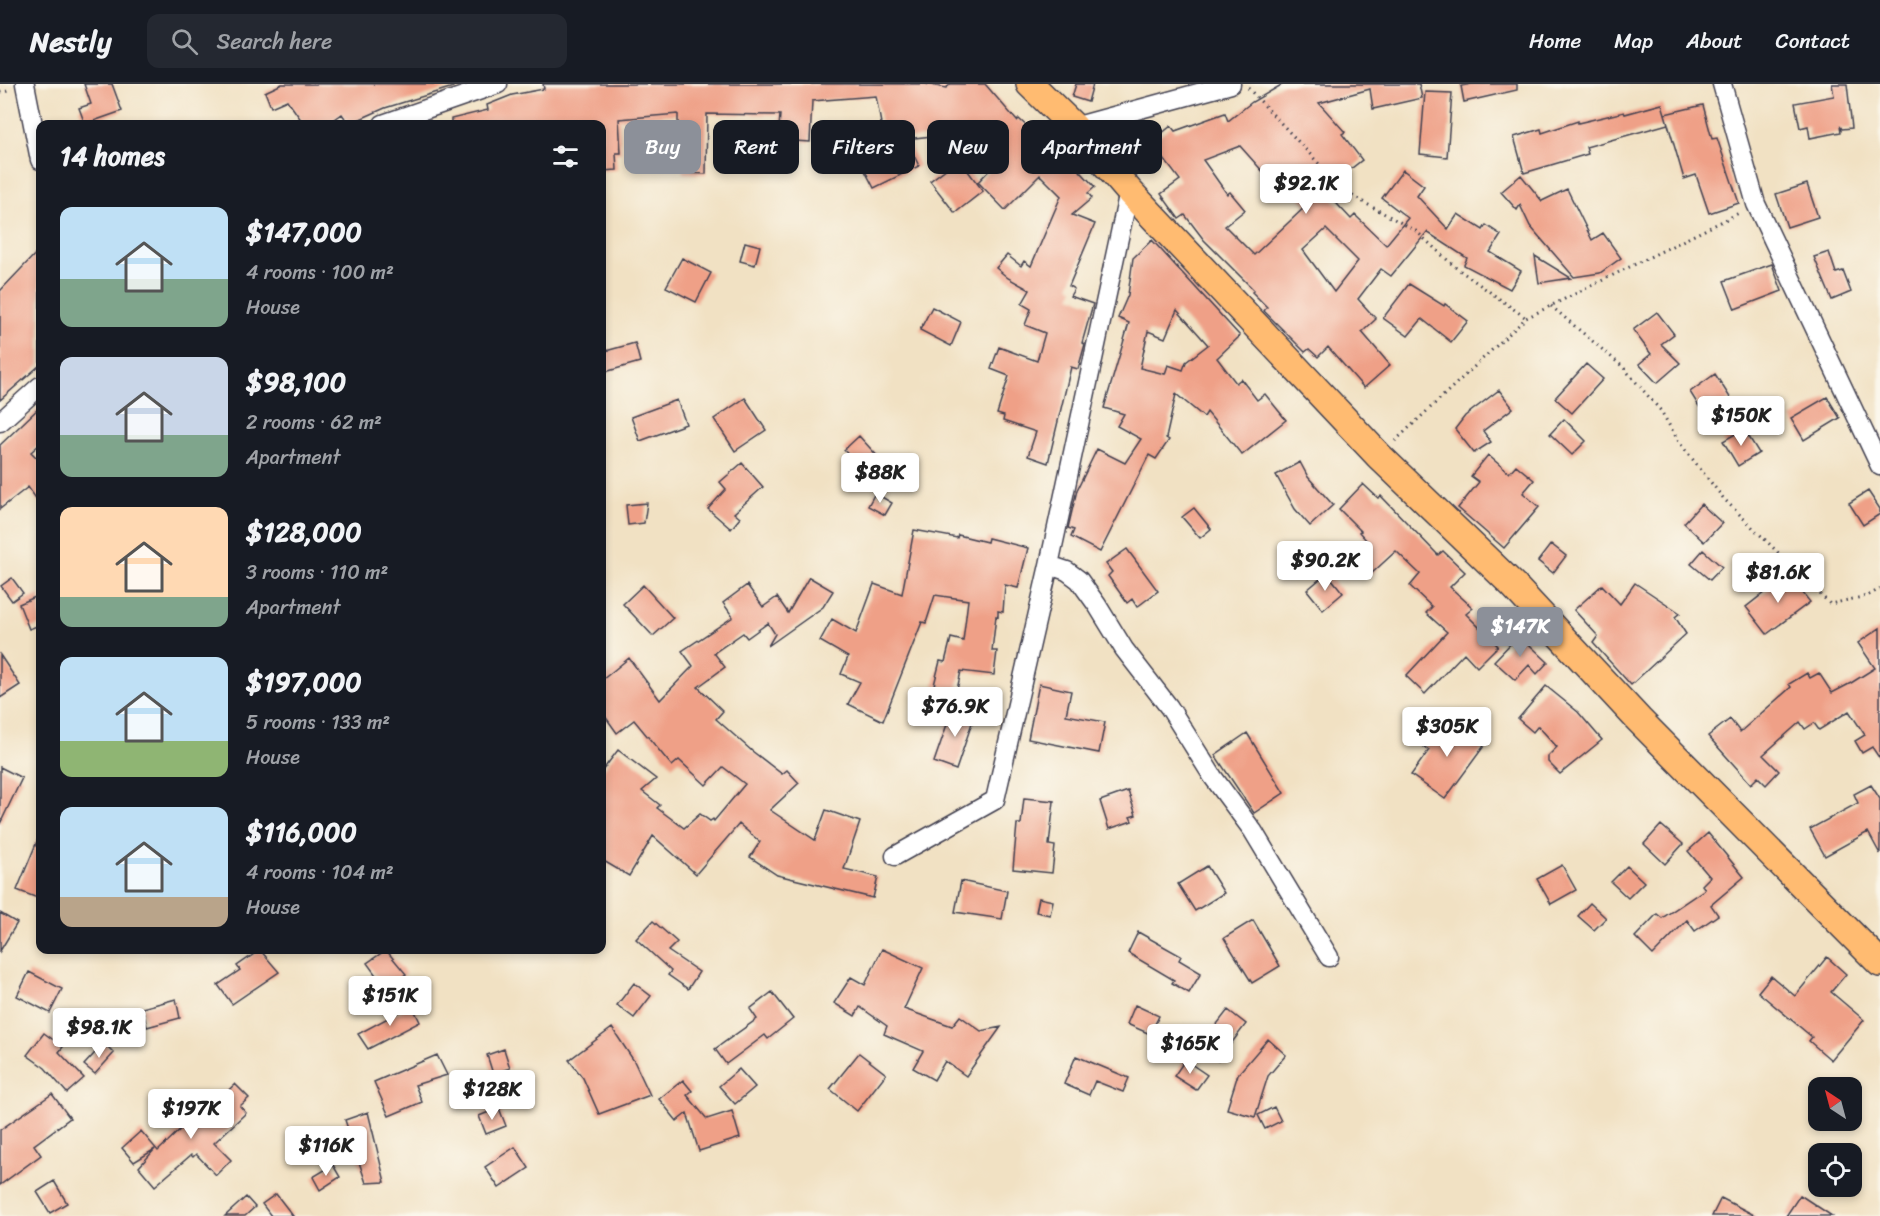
<!DOCTYPE html>
<meta charset="utf-8">
<style>
:root{--surface:#171b24;--page:#242831;--text:#f1f3f6;--muted:#9ea1a6;--line:#363941;--accent:#8c9099}
body{margin:0;font-family:Sriracha,sans-serif;background:var(--page);color:var(--text);height:100vh;display:flex;flex-direction:column;font-size:22px;white-space:nowrap}
*{box-sizing:border-box;margin:0}
p{font-size:20px;color:var(--muted)}
.icon{flex:none;width:33px;height:33px;fill:none;stroke:currentColor;stroke-width:2;stroke-linecap:round;stroke-linejoin:round}
.map{position:relative;flex:1;overflow:hidden}
.drawer{position:absolute;left:36px;top:36px;width:570px;height:834px;display:flex;flex-direction:column;background:var(--surface);border-radius:12px;box-shadow:0 3px 9px #0003}
.drawer>*{flex:none}
.hud{position:absolute;left:624px;top:36px;width:570px;height:54px;display:flex;gap:12px}
.needle{width:39px;rotate:324deg}
.fabs{position:absolute;left:1808px;top:993px;display:grid;gap:12px}
.fabs a{display:grid;place-items:center;width:54px;height:54px;border-radius:12px;background:var(--surface);box-shadow:0 3px 9px #0003;font-size:30px}
.price{position:absolute;translate:-50% -51px;padding:0 14px;border-radius:6px;background:#fff;color:#222;font-size:20px;line-height:39px;filter:drop-shadow(0 2px 3px #0008)}
.price::after{content:'';position:absolute;left:50%;top:36px;width:18px;height:14px;margin-left:-9px;background:inherit;clip-path:polygon(0 0,100% 0,50% 100%)}
.price.current{background:var(--accent);color:#fff}
ul{padding:0;list-style:none}
li{display:flex;align-items:center;gap:18px;height:150px;padding:0 24px}
li span{display:grid;place-items:center;flex:none;width:168px;height:120px;border-radius:12px;color:#555}
li>.icon{margin-inline-start:auto}
span .icon{width:72px;height:72px;fill:#fffc;stroke-width:1}
li b{font-size:26px}
h2{display:flex;justify-content:space-between;align-items:center;height:72px;padding:0 24px;font-size:26px}
.chip{padding:0 21px;border-radius:12px;background:var(--surface);box-shadow:0 3px 9px #0003;font-size:21px;line-height:54px}
.chip.current{background:var(--accent);color:#fff}
header{display:flex;align-items:center;gap:36px;box-sizing:border-box;height:84px;padding:0 30px;background:var(--surface);border-bottom:2px solid var(--line)}
header strong{font-size:28px}
nav{display:flex;gap:33px;margin-inline-start:auto;font-size:21px}
.search{width:420px;height:54px;background:var(--page);display:flex;align-items:center;gap:15px;box-sizing:border-box;padding:0 21px;border-radius:12px;color:var(--muted);font-size:22px}
.map>svg:first-child{display:block}
</style>
<header>
<strong>Nestly</strong>
<div class="search"><svg class="icon" aria-label="search" viewBox="0 0 24 24"><circle cx="10" cy="10" r="6"/><path d="M15 15l6 6"/></svg>Search here</div>
<nav><a>Home</a><a>Map</a><a>About</a><a>Contact</a></nav>
</header>
<div class="map">
<svg width="1880" height="1132" viewBox="0 0 1880 1132">
<rect width="100%" height="100%" fill="#fbf7ec"/>
<filter id="ink" filterUnits="userSpaceOnUse"><feTurbulence type="fractalNoise" baseFrequency=".0167" numOctaves="2"/><feDisplacementMap in="SourceGraphic" scale="12" xChannelSelector="R" yChannelSelector="G"/><feConvolveMatrix kernelMatrix="1 2 1 2 8 2 1 2 1" color-interpolation-filters="sRGB"/></filter>
<filter id="wash" filterUnits="userSpaceOnUse"><feTurbulence type="fractalNoise" baseFrequency=".008" numOctaves="4" result="noise"/><feDisplacementMap in="SourceGraphic" scale="24" xChannelSelector="R" yChannelSelector="G"/><feGaussianBlur stdDeviation="1.35" result="paint"/><feColorMatrix in="noise" values="0 0 0 0 0 0 0 0 0 0 0 0 0 0 0 0 0 1.4 0 .05"/><feComposite in="paint" operator="in"/></filter>
<g filter="url(#wash)">
<rect width="100%" height="100%" fill="#f1e1c3"/>
<g id="blocks">
<path fill="#efa087" fill-rule="evenodd" d="M 84,0 L 112,0 L 122,27 L 85,40 L 79,24 L 91,20 Z
M 282,0 L 453,0 L 453,3 L 385,24 L 349,40 L 342,30 L 328,40 L 304,40 L 287,16 L 271,23 L 265,8 Z
M 543,0 L 925,0 L 946,4 L 951,0 L 985,0 L 1017,37 L 1019,35 L 1033,48 L 1038,42 L 1095,103 L 1088,109 L 1092,114 L 1072,131 L 1095,140 L 1069,202 L 1074,205 L 1070,212 L 1093,220 L 1082,259 L 1085,260 L 1078,285 L 1071,283 L 1048,379 L 1028,372 L 1036,348 L 1003,337 L 1004,332 L 997,330 L 1009,292 L 991,285 L 999,263 L 1037,277 L 1045,249 L 1025,241 L 1031,225 L 1022,220 L 1030,206 L 1008,194 L 996,184 L 1007,171 L 1021,182 L 1024,177 L 1031,182 L 1061,112 L 1040,91 L 1005,126 L 978,98 L 999,76 L 976,54 L 959,71 L 941,51 L 906,55 L 919,82 L 874,104 L 861,79 L 886,67 L 876,12 L 812,17 L 810,58 L 778,56 L 780,31 L 707,30 L 706,90 L 683,89 L 684,69 L 678,69 L 678,30 L 619,35 L 621,69 L 616,69 L 617,86 L 602,87 L 602,40 L 451,40 L 451,35 L 488,26 L 487,21 L 512,11 L 544,5 Z
M 1076,0 L 1093,0 L 1088,18 L 1072,13 Z
M 1283,0 L 1419,0 L 1422,14 L 1373,25 L 1370,5 L 1319,19 L 1345,48 L 1342,50 L 1362,76 L 1324,106 L 1351,135 L 1355,131 L 1386,161 L 1408,134 L 1382,114 L 1403,86 L 1424,102 L 1417,112 L 1448,145 L 1458,130 L 1483,146 L 1486,141 L 1501,151 L 1490,168 L 1521,187 L 1510,205 L 1464,181 L 1467,174 L 1427,148 L 1391,192 L 1381,185 L 1358,215 L 1376,235 L 1362,248 L 1390,281 L 1364,304 L 1328,263 L 1318,273 L 1309,265 L 1305,268 L 1264,227 L 1267,223 L 1252,208 L 1254,206 L 1204,156 L 1185,131 L 1179,135 L 1161,110 L 1180,96 L 1151,58 L 1171,42 L 1175,47 L 1225,29 L 1228,37 L 1252,18 ZM 1240,62 L 1273,99 L 1280,94 L 1307,121 L 1254,171 L 1225,142 L 1245,126 L 1230,108 L 1227,110 L 1203,76 ZM 1326,145 L 1358,177 L 1334,208 L 1303,166 Z
M 1472,0 L 1517,0 L 1517,6 L 1464,18 L 1461,2 Z
M 1832,0 L 1847,0 L 1852,44 L 1842,45 L 1840,42 L 1841,48 L 1810,54 L 1808,42 L 1800,44 L 1795,19 L 1834,12 Z
M 1425,8 L 1452,9 L 1447,73 L 1420,70 Z
M 1662,20 L 1668,40 L 1586,63 L 1588,70 L 1524,89 L 1514,53 L 1541,45 L 1542,49 L 1578,37 L 1578,39 L 1624,28 L 1625,30 Z
M 1703,21 L 1712,55 L 1717,54 L 1739,119 L 1709,129 L 1696,91 L 1684,95 L 1665,30 Z
M 959,75 L 983,107 L 955,129 L 930,97 Z
M 1521,91 L 1542,117 L 1567,105 L 1592,156 L 1603,149 L 1621,174 L 1600,189 L 1574,193 L 1530,142 L 1520,121 L 1517,126 L 1501,108 Z
M 1807,100 L 1818,133 L 1787,143 L 1776,110 Z
M 1152,156 L 1240,252 L 1217,274 L 1236,299 L 1241,295 L 1257,316 L 1265,310 L 1286,336 L 1242,371 L 1207,328 L 1204,333 L 1176,310 L 1166,354 L 1169,356 L 1156,375 L 1149,371 L 1100,468 L 1071,453 L 1074,446 L 1068,444 L 1077,406 L 1097,365 L 1125,379 L 1141,355 L 1117,342 L 1124,330 L 1104,324 L 1129,239 L 1118,234 L 1128,211 L 1133,174 ZM 1177,226 L 1208,261 L 1186,278 L 1183,286 L 1168,281 L 1165,290 L 1140,284 L 1148,247 L 1165,254 Z
M 745,158 L 760,162 L 755,181 L 740,177 Z
M 40,165 L 40,281 L 0,316 L 0,207 Z
M 1829,168 L 1836,189 L 1843,187 L 1851,208 L 1832,216 L 1814,173 Z
M 1535,172 L 1571,194 L 1539,199 Z
M 682,174 L 711,189 L 696,218 L 666,203 Z
M 1772,180 L 1782,207 L 1735,225 L 1724,197 Z
M 1409,200 L 1444,222 L 1445,220 L 1468,237 L 1451,258 L 1422,235 L 1408,252 L 1383,234 Z
M 932,223 L 961,238 L 951,262 L 920,246 Z
M 1657,228 L 1674,250 L 1661,260 L 1680,279 L 1657,299 L 1639,280 L 1651,270 L 1633,246 Z
M 635,259 L 640,278 L 605,288 L 602,268 Z
M 1586,280 L 1603,295 L 1572,329 L 1555,314 Z
M 1715,290 L 1731,315 L 1705,332 L 1690,308 Z
M 1499,306 L 1513,324 L 1483,347 L 1491,358 L 1474,369 L 1455,345 L 1465,332 Z
M 1827,313 L 1840,334 L 1804,356 L 1791,334 Z
M 745,314 L 766,346 L 735,367 L 714,335 Z
M 677,316 L 686,340 L 640,357 L 631,333 Z
M 40,323 L 40,360 L 31,368 L 40,377 L 40,420 L 28,403 L 0,425 L 0,361 Z
M 1564,335 L 1586,357 L 1572,371 L 1550,350 Z
M 1744,345 L 1759,369 L 1738,382 L 1723,357 Z
M 859,352 L 881,376 L 866,390 L 844,366 Z
M 1488,371 L 1509,389 L 1516,381 L 1534,396 L 1523,409 L 1539,423 L 1504,464 L 1458,424 L 1479,398 L 1471,392 Z
M 1300,378 L 1308,393 L 1333,421 L 1310,442 L 1295,425 L 1276,391 Z
M 742,379 L 763,403 L 734,429 L 740,434 L 731,445 L 708,425 L 726,405 L 720,398 Z
M 1363,400 L 1378,414 L 1381,412 L 1438,471 L 1443,467 L 1465,488 L 1450,503 L 1473,524 L 1466,530 L 1498,562 L 1477,583 L 1464,569 L 1425,610 L 1406,592 L 1447,548 L 1426,529 L 1432,523 L 1410,502 L 1420,490 L 1396,467 L 1371,490 L 1353,472 L 1368,458 L 1359,448 L 1361,447 L 1339,425 Z
M 1868,407 L 1880,425 L 1880,430 L 1863,441 L 1849,419 Z
M 875,409 L 892,419 L 885,431 L 868,422 Z
M 647,419 L 644,439 L 628,441 L 626,421 Z
M 1701,420 L 1722,439 L 1704,458 L 1684,439 Z
M 1194,424 L 1211,445 L 1200,454 L 1182,433 Z
M 914,446 L 957,454 L 958,451 L 987,458 L 988,454 L 1028,464 L 1018,504 L 1005,501 L 1003,528 L 998,527 L 998,533 L 996,532 L 992,567 L 997,567 L 994,591 L 961,587 L 957,606 L 934,601 L 940,577 L 945,578 L 951,554 L 963,557 L 968,516 L 935,511 L 926,539 L 922,538 L 883,637 L 848,620 L 860,598 L 841,590 L 848,573 L 820,557 L 832,535 L 856,549 L 874,500 L 902,510 Z
M 1551,460 L 1566,472 L 1553,489 L 1538,477 Z
M 1127,465 L 1158,507 L 1137,523 L 1132,515 L 1127,519 L 1108,492 L 1112,488 L 1106,480 Z
M 1703,466 L 1722,483 L 1710,496 L 1691,480 Z
M 1327,489 L 1343,509 L 1323,526 L 1307,506 Z
M 1788,490 L 1810,518 L 1767,550 L 1746,523 Z
M 809,493 L 833,507 L 823,523 L 768,562 L 775,550 L 768,539 L 747,554 L 743,549 L 714,569 L 725,583 L 698,603 L 723,627 L 716,635 L 752,667 L 782,690 L 787,686 L 799,699 L 770,726 L 815,756 L 826,726 L 860,738 L 844,785 L 878,793 L 873,814 L 777,791 L 750,773 L 760,758 L 739,740 L 696,790 L 653,752 L 629,792 L 602,776 L 602,687 L 618,666 L 656,695 L 642,707 L 660,721 L 657,724 L 684,744 L 700,730 L 710,737 L 713,735 L 714,737 L 745,700 L 723,683 L 706,701 L 679,676 L 672,682 L 634,636 L 617,649 L 602,628 L 602,596 L 629,574 L 660,616 L 693,582 L 682,567 L 733,533 L 723,519 L 747,501 L 763,523 L 777,513 L 788,529 Z
M 12,494 L 23,509 L 12,517 L 1,502 Z
M 1635,499 L 1680,529 L 1675,533 L 1686,550 L 1631,601 L 1593,559 L 1598,552 L 1574,526 L 1602,501 L 1620,520 Z
M 643,501 L 673,534 L 653,552 L 623,520 Z
M 40,511 L 40,541 L 29,545 L 19,520 Z
M 1880,544 L 1880,675 L 1872,663 L 1862,669 L 1855,657 L 1865,651 L 1849,627 L 1819,646 L 1814,639 L 1805,645 L 1800,638 L 1763,671 L 1779,687 L 1766,701 L 1758,693 L 1751,700 L 1708,652 L 1730,635 L 1740,648 L 1791,603 L 1789,600 L 1807,589 L 1810,594 L 1819,589 L 1832,609 L 1851,599 L 1875,584 L 1858,559 Z
M 1519,551 L 1548,578 L 1537,590 L 1529,581 L 1515,596 L 1494,577 Z
M 0,571 L 20,601 L 0,614 Z
M 1039,600 L 1071,607 L 1066,631 L 1105,638 L 1099,669 L 1028,655 Z
M 1546,602 L 1578,628 L 1602,656 L 1560,690 L 1548,678 L 1548,672 L 1557,663 L 1538,642 L 1533,648 L 1518,635 Z
M 953,623 L 975,630 L 956,686 L 934,678 Z
M 1446,634 L 1484,662 L 1445,715 L 1411,691 L 1429,666 L 1424,663 Z
M 1247,649 L 1284,709 L 1254,729 L 1215,671 Z
M 0,683 L 22,694 L 0,740 Z
M 1871,701 L 1880,715 L 1880,770 L 1868,748 L 1825,772 L 1810,745 L 1858,719 L 1854,710 Z
M 1128,707 L 1136,731 L 1130,733 L 1132,737 L 1109,745 L 1100,717 Z
M 1024,714 L 1054,717 L 1049,761 L 1055,762 L 1052,789 L 1013,785 L 1017,740 L 1021,740 Z
M 1661,741 L 1683,760 L 1665,780 L 1644,760 Z
M 1708,749 L 1744,793 L 1711,821 L 1718,831 L 1695,847 L 1687,836 L 1653,871 L 1635,853 L 1657,830 L 1662,834 L 1705,805 L 1702,801 L 1710,793 L 1688,767 Z
M 40,750 L 40,815 L 17,806 Z
M 1562,781 L 1576,806 L 1551,820 L 1537,795 Z
M 1207,782 L 1224,809 L 1195,827 L 1178,800 Z
M 1627,782 L 1644,798 L 1628,814 L 1611,798 Z
M 961,797 L 1007,807 L 1002,835 L 955,828 Z
M 1039,814 L 1053,817 L 1050,831 L 1036,828 Z
M 1590,819 L 1606,834 L 1594,846 L 1578,832 Z
M 0,829 L 17,839 L 0,867 Z
M 1253,836 L 1280,882 L 1252,899 L 1224,854 Z
M 653,837 L 677,858 L 668,867 L 699,888 L 688,905 L 668,891 L 671,887 L 636,855 Z
M 1138,848 L 1181,872 L 1179,876 L 1201,889 L 1189,909 L 1172,899 L 1174,896 L 1128,869 Z
M 882,865 L 923,884 L 904,925 L 952,942 L 960,932 L 981,947 L 1001,943 L 966,992 L 945,977 L 934,996 L 913,984 L 923,967 L 884,950 L 887,942 L 860,923 L 855,932 L 834,919 L 851,893 L 865,901 Z
M 260,866 L 279,888 L 232,920 L 218,901 L 240,886 L 237,882 Z
M 386,866 L 406,890 L 386,905 L 367,879 Z
M 1827,873 L 1846,890 L 1831,908 L 1864,936 L 1831,976 L 1809,957 L 1812,953 L 1758,908 L 1771,892 L 1795,912 Z
M 29,888 L 62,905 L 50,929 L 17,912 Z
M 634,899 L 651,912 L 634,934 L 617,921 Z
M 772,908 L 793,935 L 768,955 L 765,951 L 726,980 L 715,965 L 757,935 L 750,925 Z
M 176,915 L 180,934 L 147,943 L 142,924 Z
M 412,921 L 420,938 L 368,965 L 358,950 Z
M 1135,921 L 1159,932 L 1150,950 L 1127,940 Z
M 1228,926 L 1246,940 L 1218,977 L 1207,970 L 1221,949 L 1214,944 Z
M 612,944 L 634,977 L 650,1011 L 599,1030 L 583,994 L 569,976 Z
M 44,949 L 63,963 L 59,968 L 84,994 L 67,1009 L 45,984 L 27,971 Z
M 1268,955 L 1286,971 L 1268,992 L 1255,1033 L 1227,1025 L 1238,990 Z
M 104,959 L 114,969 L 95,990 L 84,981 Z
M 504,965 L 510,984 L 493,990 L 487,971 Z
M 859,969 L 886,990 L 857,1027 L 830,1005 Z
M 437,971 L 447,991 L 415,1001 L 422,1018 L 389,1032 L 374,998 Z
M 1076,972 L 1129,994 L 1123,1008 L 1095,997 L 1089,1011 L 1064,1000 Z
M 1185,976 L 1207,991 L 1196,1006 L 1174,992 Z
M 739,985 L 755,1003 L 735,1020 L 719,1002 Z
M 683,996 L 692,1007 L 687,1011 L 707,1035 L 732,1027 L 740,1054 L 699,1067 L 687,1029 L 677,1037 L 659,1015 Z
M 235,1000 L 249,1014 L 240,1022 L 246,1029 L 214,1059 L 231,1076 L 216,1091 L 196,1070 L 193,1073 L 191,1071 L 155,1102 L 139,1083 L 155,1065 L 134,1078 L 122,1064 L 141,1047 L 158,1067 L 190,1036 L 193,1040 Z
M 52,1010 L 70,1034 L 34,1061 L 41,1071 L 0,1101 L 0,1046 Z
M 1274,1023 L 1281,1037 L 1265,1045 L 1258,1031 Z
M 499,1024 L 506,1042 L 486,1050 L 479,1032 Z
M 368,1028 L 385,1098 L 366,1099 L 345,1036 Z
M 515,1063 L 529,1084 L 499,1104 L 485,1083 Z
M 333,1081 L 340,1093 L 320,1106 L 313,1093 Z
M 54,1097 L 67,1119 L 50,1129 L 37,1108 Z
M 276,1110 L 293,1132 L 271,1132 L 262,1120 Z
M 1800,1111 L 1832,1132 L 1786,1132 Z
M 246,1113 L 255,1123 L 245,1132 L 225,1132 Z
M 1721,1114 L 1756,1132 L 1712,1132 Z"/>
</g>
</g>
<g filter="url(#ink)">
<use href="#blocks" fill-opacity="0" stroke="#413f4f" stroke-width="1.5"/>
<g fill="none" stroke-linecap="round" stroke-linejoin="round">
<g stroke="#413f4f" stroke-width="21">
<path id="minor" d="M 25,0 L 40,76
M 1722,0 L 1756,120 L 1880,382
M 383,40 L 498,0
M 1074,43 L 1231,0
M 0,338 L 40,302
M 1049,481 L 1067,487 L 1079,496 L 1097,521 L 1124,565 L 1169,623 L 1213,693 L 1253,747 L 1329,873
M 895,772 L 995,716 L 1049,481 L 1129,107"/>
</g>
<g stroke="#413f4f" stroke-width="30">
<path id="highway" d="M 1030,0 L 1074,43 L 1129,107 L 1379,372 L 1513,501 L 1639,636 L 1880,879"/>
</g>
<path stroke="#413f4f" stroke-width="3" stroke-dasharray="1.5 4.5" stroke-linecap="butt" d="M 1248,4 L 1338,100 L 1354,113 L 1416,147 L 1455,183 L 1526,234
M 0,8 L 9,7
M 1551,222 L 1623,283 L 1661,327 L 1679,358 L 1724,415 L 1830,520 L 1867,512 L 1880,505
M 1395,357 L 1526,234 L 1741,128"/>
<use href="#minor" stroke="#fff" stroke-width="18"/>
<use href="#highway" stroke="#ffbb71" stroke-width="27"/>
</g>
</g>
</svg>
<div class="fabs">
<a><svg class="needle" viewBox="-14 -14 28 28"><path d="M0-13l5 13h-10z" fill="#e53935"/><path d="M0 13l5-13h-10z" fill="#9ea1a6"/></svg></a>
<a><svg class="icon" aria-label="locate" viewBox="0 0 24 24"><circle cx="12" cy="12" r="6"/><path d="M12 2v4M12 18v4M2 12h4M18 12h4"/></svg></a>
</div>
<b class="price" style="left:1306px;top:131px">$92.1K</b>
<b class="price" style="left:1741px;top:363px">$150K</b>
<b class="price" style="left:880px;top:420px">$88K</b>
<b class="price" style="left:1325px;top:508px">$90.2K</b>
<b class="price" style="left:1778px;top:520px">$81.6K</b>
<b class="price current" style="left:1520px;top:574px">$147K</b>
<b class="price" style="left:955px;top:654px">$76.9K</b>
<b class="price" style="left:1447px;top:674px">$305K</b>
<b class="price" style="left:390px;top:943px">$151K</b>
<b class="price" style="left:99px;top:975px">$98.1K</b>
<b class="price" style="left:1190px;top:991px">$165K</b>
<b class="price" style="left:492px;top:1037px">$128K</b>
<b class="price" style="left:191px;top:1056px">$197K</b>
<b class="price" style="left:326px;top:1093px">$116K</b>
<div class="hud">
<a class="chip current">Buy</a>
<a class="chip">Rent</a>
<a class="chip">Filters</a>
<a class="chip">New</a>
<a class="chip">Apartment</a>
</div>
<section class="drawer">
<h2>14 homes<svg class="icon" aria-label="filters" viewBox="0 0 24 24"><path d="M4 7h16M4 17h16"/><circle cx="9" cy="7" r="2"/><circle cx="15" cy="17" r="2"/></svg></h2>
<ul>
<li><span style="background:linear-gradient(#bfe0f5 60%,#7fa58c 0)"><svg class="icon" aria-label="home" viewBox="0 0 24 24"><path d="M3 11l9-7 9 7M6 9v11h12V9"/></svg></span><div><b>$147,000</b><p>4 rooms · 100 m²</p><p>House</p></div></li>
<li><span style="background:linear-gradient(#c9d6e8 65%,#7fa58c 0)"><svg class="icon" aria-label="home" viewBox="0 0 24 24"><path d="M3 11l9-7 9 7M6 9v11h12V9"/></svg></span><div><b>$98,100</b><p>2 rooms · 62 m²</p><p>Apartment</p></div></li>
<li><span style="background:linear-gradient(#ffd9b3 75%,#7fa58c 0)"><svg class="icon" aria-label="home" viewBox="0 0 24 24"><path d="M3 11l9-7 9 7M6 9v11h12V9"/></svg></span><div><b>$128,000</b><p>3 rooms · 110 m²</p><p>Apartment</p></div></li>
<li><span style="background:linear-gradient(#bfe0f5 70%,#8fb573 0)"><svg class="icon" aria-label="home" viewBox="0 0 24 24"><path d="M3 11l9-7 9 7M6 9v11h12V9"/></svg></span><div><b>$197,000</b><p>5 rooms · 133 m²</p><p>House</p></div></li>
<li><span style="background:linear-gradient(#bfe0f5 75%,#b9a48a 0)"><svg class="icon" aria-label="home" viewBox="0 0 24 24"><path d="M3 11l9-7 9 7M6 9v11h12V9"/></svg></span><div><b>$116,000</b><p>4 rooms · 104 m²</p><p>House</p></div></li>
</ul>
</section>
</div>
